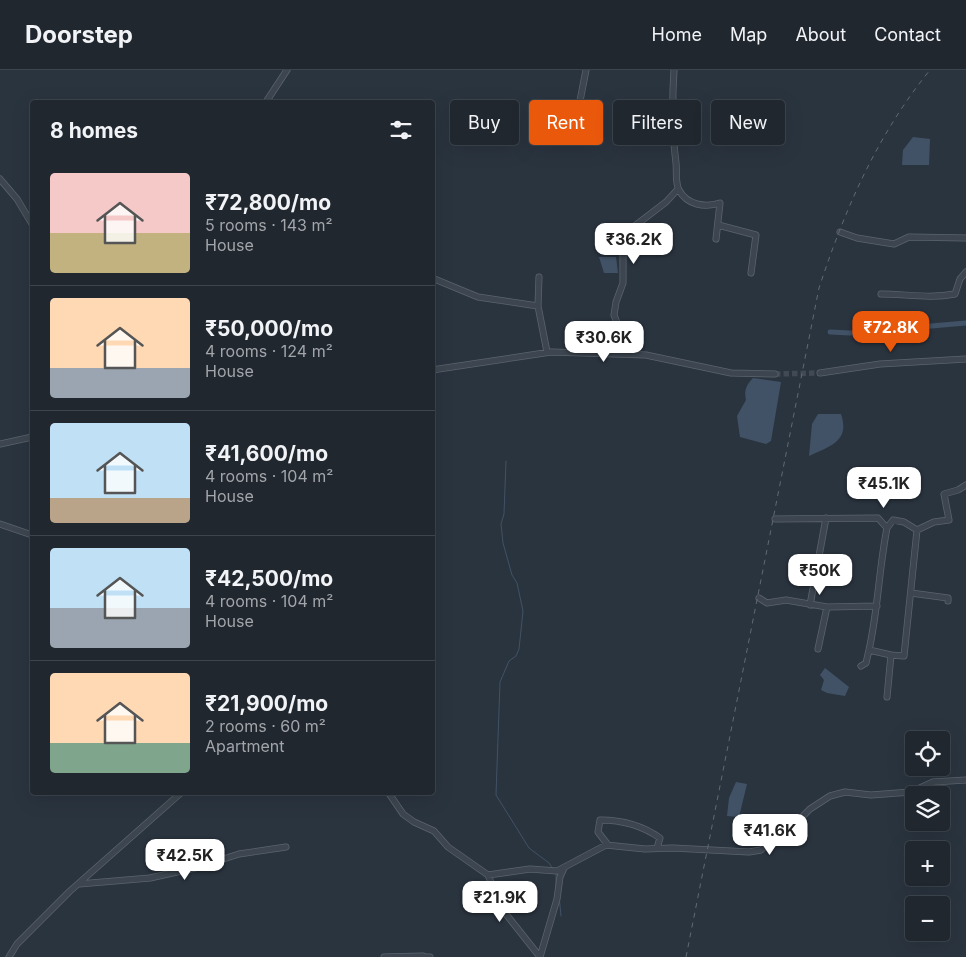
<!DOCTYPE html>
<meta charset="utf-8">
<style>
:root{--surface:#20272f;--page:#282f37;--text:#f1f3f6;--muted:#a2a5aa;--line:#3d444b;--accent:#ea580c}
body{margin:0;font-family:Inter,sans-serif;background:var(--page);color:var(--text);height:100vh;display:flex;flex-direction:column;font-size:19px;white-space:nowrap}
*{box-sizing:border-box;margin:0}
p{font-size:16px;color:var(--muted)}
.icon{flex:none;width:28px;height:28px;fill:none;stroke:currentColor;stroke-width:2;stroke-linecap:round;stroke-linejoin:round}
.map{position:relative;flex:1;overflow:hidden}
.details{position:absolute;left:30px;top:30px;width:405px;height:695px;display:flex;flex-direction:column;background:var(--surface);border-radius:5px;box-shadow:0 5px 20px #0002,0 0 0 1px var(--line)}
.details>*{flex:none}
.banner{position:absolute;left:450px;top:30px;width:440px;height:45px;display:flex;gap:10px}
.tools{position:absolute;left:905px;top:661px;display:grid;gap:10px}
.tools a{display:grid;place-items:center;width:45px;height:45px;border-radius:5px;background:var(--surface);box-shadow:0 5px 20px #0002,0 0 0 1px var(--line);font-size:25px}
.price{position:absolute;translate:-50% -42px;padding:0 11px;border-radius:10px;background:#fff;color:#222;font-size:16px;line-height:32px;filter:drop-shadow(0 1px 2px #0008)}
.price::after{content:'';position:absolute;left:50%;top:30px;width:15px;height:11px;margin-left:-8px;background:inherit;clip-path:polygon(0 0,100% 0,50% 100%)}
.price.selected{background:var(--accent);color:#fff}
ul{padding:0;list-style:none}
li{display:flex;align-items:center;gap:15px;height:125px;padding:0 20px}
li+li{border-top:1px solid var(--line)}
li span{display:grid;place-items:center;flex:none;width:140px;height:100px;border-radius:5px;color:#555}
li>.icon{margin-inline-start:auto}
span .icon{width:60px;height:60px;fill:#fffc;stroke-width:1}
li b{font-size:21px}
h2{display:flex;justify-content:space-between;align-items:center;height:60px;padding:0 20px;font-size:21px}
.tag{padding:0 18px;border-radius:5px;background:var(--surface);box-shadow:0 5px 20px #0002,0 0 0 1px var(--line);font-size:18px;line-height:45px}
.tag.selected{background:var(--accent);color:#fff}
header{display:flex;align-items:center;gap:30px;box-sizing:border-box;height:70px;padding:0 25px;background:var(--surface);border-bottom:1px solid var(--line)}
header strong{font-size:24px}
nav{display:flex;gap:28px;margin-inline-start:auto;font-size:18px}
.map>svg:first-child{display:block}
</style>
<header>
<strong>Doorstep</strong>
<nav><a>Home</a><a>Map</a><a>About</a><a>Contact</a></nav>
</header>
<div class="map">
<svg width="966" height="887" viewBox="0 0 966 887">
<rect width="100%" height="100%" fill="#2a343f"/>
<path fill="#415266" d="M 913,67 L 930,69 L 929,95 L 902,95 L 903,80 Z
M 599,187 L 616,187 L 618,203 L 604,203 Z
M 753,308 L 781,312 L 771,371 L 766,374 L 740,367 L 737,346 L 746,330 C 744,321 746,315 753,308 Z
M 818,344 L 841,344 C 850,371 831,376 809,386 L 812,354 Z
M 825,598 L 849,617 L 845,626 L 827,623 L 821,620 L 824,610 L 820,605 Z
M 736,712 L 747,714 L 739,747 L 727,746 L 729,728 Z"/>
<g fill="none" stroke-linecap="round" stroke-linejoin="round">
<path stroke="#415266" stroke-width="1" d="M 506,391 L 504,444 L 501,454 L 503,473 L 512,505 L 517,513 L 523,541 L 519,579 L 516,586 L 509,591 L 500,612 L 496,725 L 529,778 L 549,793 L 553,799
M 556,818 L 556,804
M 559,826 L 561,846"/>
<path stroke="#415266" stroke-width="5" d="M 830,262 L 850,263 L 966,253"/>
<path stroke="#404954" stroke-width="5.5" stroke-dasharray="5.5 3" stroke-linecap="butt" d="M 775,304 L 820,303"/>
<g stroke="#5b646d" stroke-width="7">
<path id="minor" d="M 674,0 C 672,31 672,62 676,93 C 677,101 675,113 679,120 C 687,135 705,138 720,133 L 716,169
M 266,32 L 287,0
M 579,36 L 586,0
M 0,109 L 17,129 L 32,154
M 718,155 L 756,165 L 751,203
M 840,162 L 857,168 L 894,174 L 909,167 L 966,168
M 539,207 L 538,236 L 547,282
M 432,208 L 478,227 L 538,236
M 881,224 C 906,224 930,229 955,224 L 960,209 L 966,202
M 629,284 L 614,245 L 616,232 L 623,213 L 623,184 L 627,166 L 632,158 L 666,132 L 678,119
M 432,300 L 551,282 L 646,285 L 731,303 L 775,304
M 820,303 L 880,294 L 966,289
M 0,374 L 32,367
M 775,449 L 878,448 L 887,458 L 893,450 L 904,452 L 917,460 L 934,452 L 949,450 L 944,424 L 958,420 L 966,415
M 0,454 L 32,465
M 911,523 L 948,528 L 948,531
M 759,528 L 767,533 L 786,530 L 827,537 L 877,536
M 810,535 L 826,448
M 818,579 L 827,537
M 891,585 L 904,586 L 917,460
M 861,596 L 866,593 L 869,580
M 887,627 L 891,585 L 869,580 C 878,540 879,498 887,458
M 388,722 L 403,744 L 414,752 L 434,761 L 448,777 L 488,805 L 530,799 L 557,801 L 606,775 L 645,779 L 673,778 L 749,782 L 761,780 L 783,759 L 799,750 L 810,739 L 830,726 L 845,722 L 871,725 L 911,722 L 933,712 L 966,710
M 608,775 L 598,762 L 600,750 C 621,750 643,756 660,768 L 657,778
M 488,805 L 502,839 L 540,887
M 79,814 L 150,808 L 195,798 L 239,784 L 286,777
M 9,887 L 17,874 L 70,821 L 182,722
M 384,887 L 423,886
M 423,887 L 430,887
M 540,887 L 557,829 L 560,807 L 564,798"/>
</g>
<use href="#minor" stroke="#3d4650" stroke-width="5.5"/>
<path stroke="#606a76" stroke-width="1" stroke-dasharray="5 5" stroke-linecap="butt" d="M 686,887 L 819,218 C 845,139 877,65 930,0"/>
</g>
</svg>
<div class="tools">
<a><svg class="icon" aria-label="locate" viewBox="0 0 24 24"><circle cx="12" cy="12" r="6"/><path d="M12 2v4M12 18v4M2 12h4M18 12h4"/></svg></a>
<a><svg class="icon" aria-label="layers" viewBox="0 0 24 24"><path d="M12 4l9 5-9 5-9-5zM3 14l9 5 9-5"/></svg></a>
<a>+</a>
<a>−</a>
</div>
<b class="price" style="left:634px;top:195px">₹36.2K</b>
<b class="price selected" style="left:891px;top:283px">₹72.8K</b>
<b class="price" style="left:604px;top:293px">₹30.6K</b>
<b class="price" style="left:884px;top:439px">₹45.1K</b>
<b class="price" style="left:820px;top:526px">₹50K</b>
<b class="price" style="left:770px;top:786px">₹41.6K</b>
<b class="price" style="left:185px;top:811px">₹42.5K</b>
<b class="price" style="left:500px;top:853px">₹21.9K</b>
<div class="banner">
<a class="tag">Buy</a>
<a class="tag selected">Rent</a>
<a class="tag">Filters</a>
<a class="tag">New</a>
</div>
<section class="details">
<h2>8 homes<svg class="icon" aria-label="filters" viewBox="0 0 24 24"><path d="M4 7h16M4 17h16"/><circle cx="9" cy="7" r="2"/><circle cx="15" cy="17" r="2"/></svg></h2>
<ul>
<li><span style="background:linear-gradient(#f6c9c9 60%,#c2b280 0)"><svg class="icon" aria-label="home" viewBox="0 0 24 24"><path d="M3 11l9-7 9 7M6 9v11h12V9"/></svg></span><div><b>₹72,800/mo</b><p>5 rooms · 143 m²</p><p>House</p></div></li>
<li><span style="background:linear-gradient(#ffd9b3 70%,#9aa5b1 0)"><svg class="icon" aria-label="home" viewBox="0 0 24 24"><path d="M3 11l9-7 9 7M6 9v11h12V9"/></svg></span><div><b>₹50,000/mo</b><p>4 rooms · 124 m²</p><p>House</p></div></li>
<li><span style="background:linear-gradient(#bfe0f5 75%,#b9a48a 0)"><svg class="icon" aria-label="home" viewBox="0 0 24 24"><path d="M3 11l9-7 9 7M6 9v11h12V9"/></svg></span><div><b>₹41,600/mo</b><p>4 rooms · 104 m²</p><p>House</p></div></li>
<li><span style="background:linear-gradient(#bfe0f5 60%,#9aa5b1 0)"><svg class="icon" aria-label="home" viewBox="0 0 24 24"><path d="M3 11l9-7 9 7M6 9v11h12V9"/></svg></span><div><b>₹42,500/mo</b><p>4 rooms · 104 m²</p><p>House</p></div></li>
<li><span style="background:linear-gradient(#ffd9b3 70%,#7fa58c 0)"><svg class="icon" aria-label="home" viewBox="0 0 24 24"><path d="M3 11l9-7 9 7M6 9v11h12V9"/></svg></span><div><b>₹21,900/mo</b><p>2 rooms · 60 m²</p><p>Apartment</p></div></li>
</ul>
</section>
</div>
